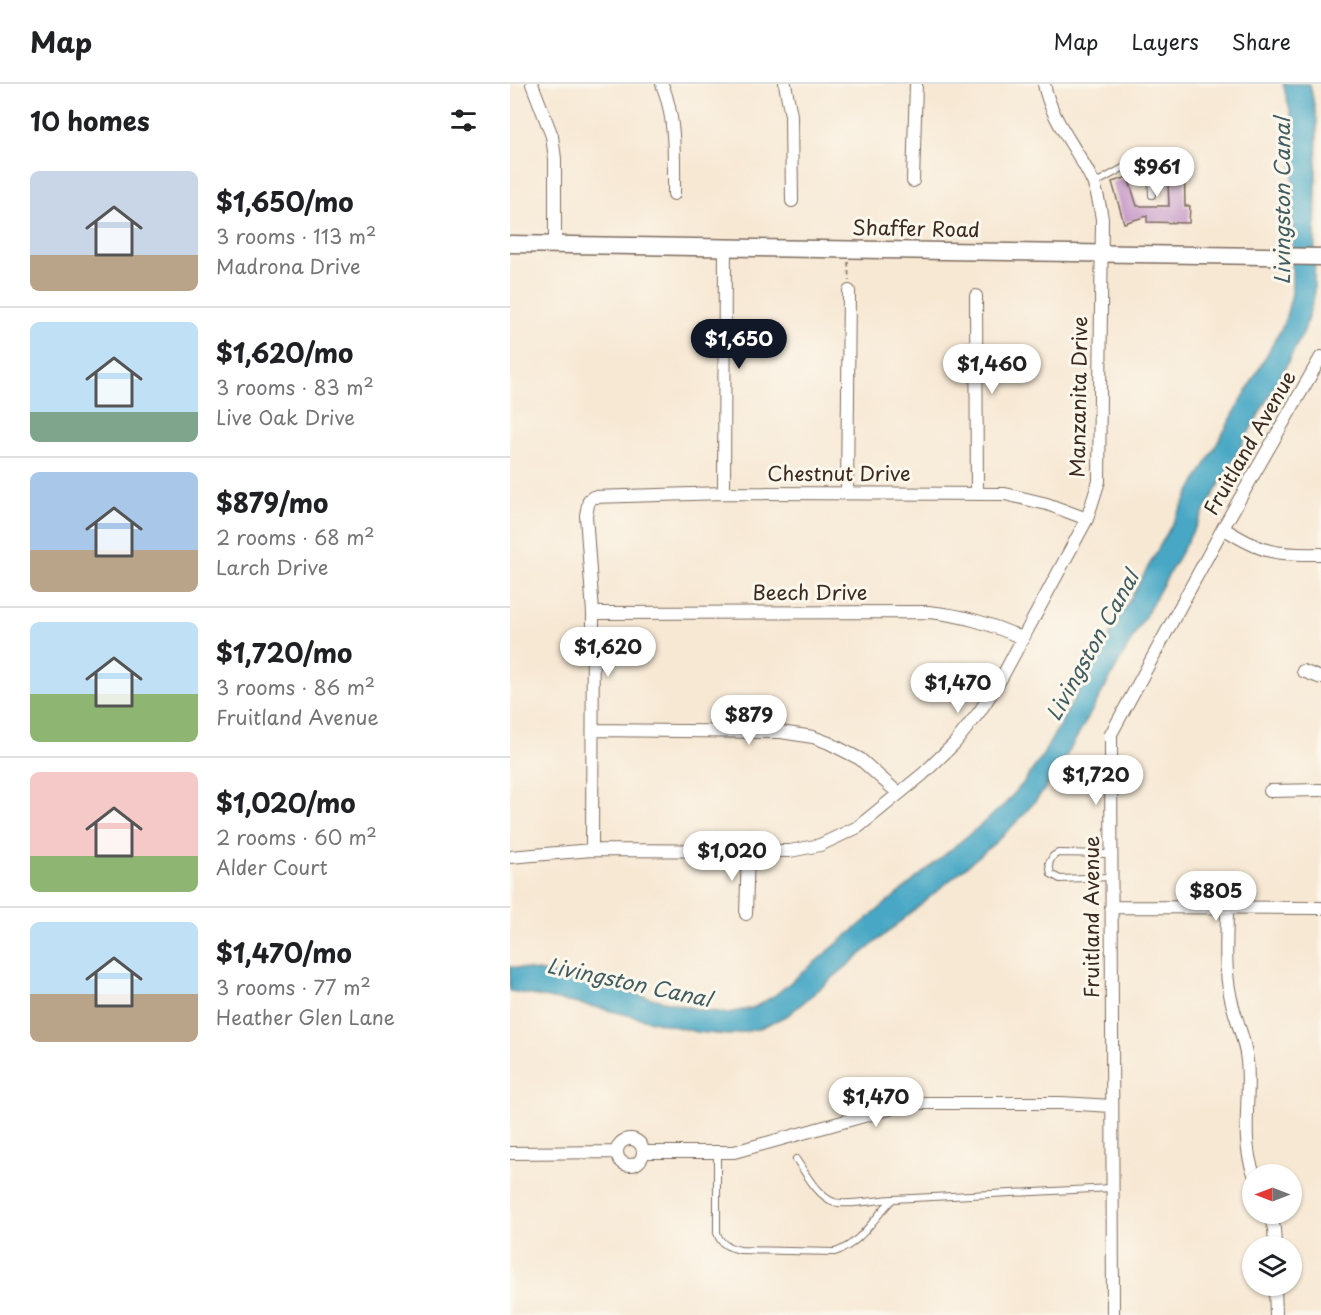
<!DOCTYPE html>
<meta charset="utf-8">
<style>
:root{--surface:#fff;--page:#f6f6f6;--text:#202124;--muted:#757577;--line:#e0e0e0;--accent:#111827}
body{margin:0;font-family:"Playpen Sans",sans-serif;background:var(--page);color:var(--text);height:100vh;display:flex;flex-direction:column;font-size:22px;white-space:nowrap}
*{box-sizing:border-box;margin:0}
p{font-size:20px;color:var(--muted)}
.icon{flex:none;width:33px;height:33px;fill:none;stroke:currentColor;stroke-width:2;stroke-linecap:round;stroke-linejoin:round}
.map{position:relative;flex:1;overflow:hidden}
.details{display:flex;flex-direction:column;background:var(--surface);width:510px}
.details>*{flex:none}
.needle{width:39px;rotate:270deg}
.fabs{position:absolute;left:732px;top:1080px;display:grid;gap:12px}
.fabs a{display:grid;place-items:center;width:60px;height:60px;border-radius:50%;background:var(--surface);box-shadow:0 2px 4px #0004;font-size:30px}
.price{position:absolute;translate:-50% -51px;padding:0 14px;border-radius:21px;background:#fff;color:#222;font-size:20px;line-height:39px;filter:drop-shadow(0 2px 3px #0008)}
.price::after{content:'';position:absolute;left:50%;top:36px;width:18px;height:14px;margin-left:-9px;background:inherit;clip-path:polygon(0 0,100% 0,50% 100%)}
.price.on{background:var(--accent);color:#fff}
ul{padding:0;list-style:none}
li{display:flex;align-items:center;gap:18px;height:150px;padding:0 30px}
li+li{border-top:2px solid var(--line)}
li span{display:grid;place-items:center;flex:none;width:168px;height:120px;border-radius:9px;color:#555}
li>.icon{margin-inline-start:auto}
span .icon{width:72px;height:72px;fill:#fffc;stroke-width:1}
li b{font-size:26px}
h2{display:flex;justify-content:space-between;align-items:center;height:72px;padding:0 30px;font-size:26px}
header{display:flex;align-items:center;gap:36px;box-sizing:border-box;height:84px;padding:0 30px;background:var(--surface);border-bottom:2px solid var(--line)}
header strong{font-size:28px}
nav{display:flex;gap:33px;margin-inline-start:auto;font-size:21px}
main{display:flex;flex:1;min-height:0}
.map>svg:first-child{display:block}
</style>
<header>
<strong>Map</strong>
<nav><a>Map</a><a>Layers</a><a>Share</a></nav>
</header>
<main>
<section class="details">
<h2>10 homes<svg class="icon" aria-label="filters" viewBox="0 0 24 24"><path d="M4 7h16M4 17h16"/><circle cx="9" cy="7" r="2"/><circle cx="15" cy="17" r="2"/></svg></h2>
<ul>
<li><span style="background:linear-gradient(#c9d6e8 70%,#b9a48a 0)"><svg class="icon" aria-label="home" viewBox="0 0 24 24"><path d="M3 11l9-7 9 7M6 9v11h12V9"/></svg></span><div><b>$1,650/mo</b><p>3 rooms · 113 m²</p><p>Madrona Drive</p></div></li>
<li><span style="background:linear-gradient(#bfe0f5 75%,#7fa58c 0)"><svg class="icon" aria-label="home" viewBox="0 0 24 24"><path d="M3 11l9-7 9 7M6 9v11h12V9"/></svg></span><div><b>$1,620/mo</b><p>3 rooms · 83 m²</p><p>Live Oak Drive</p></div></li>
<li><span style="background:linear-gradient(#a9c7e8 65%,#b9a48a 0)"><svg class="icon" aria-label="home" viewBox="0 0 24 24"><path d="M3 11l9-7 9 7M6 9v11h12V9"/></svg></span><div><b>$879/mo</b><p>2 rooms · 68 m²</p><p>Larch Drive</p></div></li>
<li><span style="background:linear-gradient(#bfe0f5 60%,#8fb573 0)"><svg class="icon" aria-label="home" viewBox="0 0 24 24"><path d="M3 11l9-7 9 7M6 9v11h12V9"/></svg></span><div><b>$1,720/mo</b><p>3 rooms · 86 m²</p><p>Fruitland Avenue</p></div></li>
<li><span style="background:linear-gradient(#f6c9c9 70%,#8fb573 0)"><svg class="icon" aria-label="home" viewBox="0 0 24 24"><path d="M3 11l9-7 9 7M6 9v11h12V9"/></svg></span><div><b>$1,020/mo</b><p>2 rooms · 60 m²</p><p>Alder Court</p></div></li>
<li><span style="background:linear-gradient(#bfe0f5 60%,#b9a48a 0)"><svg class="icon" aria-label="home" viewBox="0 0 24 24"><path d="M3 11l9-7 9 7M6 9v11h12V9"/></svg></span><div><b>$1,470/mo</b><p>3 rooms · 77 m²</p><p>Heather Glen Lane</p></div></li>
</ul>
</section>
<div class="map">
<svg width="811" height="1231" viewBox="0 0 811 1231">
<rect width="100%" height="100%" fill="#fbf7ec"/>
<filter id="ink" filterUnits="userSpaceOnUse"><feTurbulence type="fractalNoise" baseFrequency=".0167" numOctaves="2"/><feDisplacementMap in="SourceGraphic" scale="12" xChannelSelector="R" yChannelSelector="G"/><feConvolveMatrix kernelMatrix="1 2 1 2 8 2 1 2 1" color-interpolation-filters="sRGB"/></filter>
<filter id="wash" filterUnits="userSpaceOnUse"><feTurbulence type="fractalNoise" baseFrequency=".008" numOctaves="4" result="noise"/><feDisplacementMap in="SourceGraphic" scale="24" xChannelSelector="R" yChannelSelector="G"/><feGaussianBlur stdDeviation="1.35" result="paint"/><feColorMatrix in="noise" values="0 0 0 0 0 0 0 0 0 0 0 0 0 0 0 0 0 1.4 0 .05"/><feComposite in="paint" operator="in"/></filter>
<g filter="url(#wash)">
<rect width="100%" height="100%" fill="#f7e8d4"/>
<path fill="#46a7c5" stroke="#406872" stroke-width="1.5" d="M 773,0 L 800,0 L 807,36 L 804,213 L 794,247 L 775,284 L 550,683 C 532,712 511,735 486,758 L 278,931 L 248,945 L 219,951 L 187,948 L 85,923 L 0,907 L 0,883 L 3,883 L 39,889 L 191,926 L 217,929 L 243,924 L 264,912 L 473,739 L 496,719 L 514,698 L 531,674 L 774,240 L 782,210 L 783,37 Z"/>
<g id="blocks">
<path fill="#c79bc9" d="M 674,73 L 675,122 L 680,122 L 679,139 L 637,138 L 637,132 L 614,139 L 602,98 L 618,93 L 627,122 L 659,122 L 657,74 Z"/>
</g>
</g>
<g filter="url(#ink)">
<use href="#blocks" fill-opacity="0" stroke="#7d6c5e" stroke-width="1.5"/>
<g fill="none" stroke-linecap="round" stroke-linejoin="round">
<g stroke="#7d6c5e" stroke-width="8">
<path id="lane" d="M 584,100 L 629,75 L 637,74 L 641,87 L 642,111
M 601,770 L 548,769 L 543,772 L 539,779 L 541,790 L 550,795 L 601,793
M 207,1069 L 207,1149 C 211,1161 218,1163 230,1166 L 325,1168 C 351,1160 364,1133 383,1115 L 602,1104
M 286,1075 C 295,1088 307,1112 324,1118 C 338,1122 366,1116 382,1115"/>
</g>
<g stroke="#7d6c5e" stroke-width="14">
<path id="street" d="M 22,0 L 42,52 L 45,75 L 45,160
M 152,0 C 166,35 164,72 164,110
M 275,0 L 281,31 L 282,117
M 403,97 L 406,0
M 466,212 L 467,410
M 214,409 L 215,163
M 337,409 L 339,207
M 713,444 C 752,469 765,471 811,470
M 83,529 L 418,528 C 453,531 481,540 512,554
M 793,587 L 811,594
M 83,646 L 271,648 L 303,653 L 319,659 L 350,675 L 388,709
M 760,707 L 811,706
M 82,766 L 83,529 L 76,431 L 79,416 L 83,413 L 214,409 L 495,410 L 537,420 L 577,435
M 0,773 L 82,766 L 280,767 L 310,761 L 348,743 L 413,690 L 444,660 L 470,627 L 492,593 L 577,435 L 589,397 L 592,135 C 590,122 588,110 583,98 C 567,63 542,39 534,0
M 601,823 L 811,824
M 717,823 C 717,852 714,882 720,910 C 724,933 735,953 737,977 C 741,1014 730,1055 744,1090
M 236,830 L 238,767
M107 1068a13 13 0 1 1 26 0a13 13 0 1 1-26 0Z
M 134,1068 L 224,1068 L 401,1019 L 551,1019 L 602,1022
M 0,1069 L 107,1068
M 759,1130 L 764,1144 L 765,1162
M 765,1202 L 766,1231
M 603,1231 L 601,650 L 713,444 L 811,273"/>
</g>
<g stroke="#7d6c5e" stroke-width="19">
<path id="secondary" d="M 0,160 L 811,173"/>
</g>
<path stroke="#7d6c5e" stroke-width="1.5" stroke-dasharray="4.5 4.5" stroke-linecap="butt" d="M 338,178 L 339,197"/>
<use href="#lane" stroke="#fff" stroke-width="6"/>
<use href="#street" stroke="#fff" stroke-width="12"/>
<use href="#secondary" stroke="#fff" stroke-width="16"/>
</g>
</g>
<g text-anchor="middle" stroke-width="6" stroke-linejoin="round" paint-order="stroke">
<g font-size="20" fill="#3b2a1e" stroke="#fbf7ec">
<text transform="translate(406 145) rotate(1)" y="7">Shaffer Road</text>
<text transform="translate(569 313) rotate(-89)" y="7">Manzanita Drive</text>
<text transform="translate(740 359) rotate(-60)" y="7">Fruitland Avenue</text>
<text x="329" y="397">Chestnut Drive</text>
<text x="300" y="516">Beech Drive</text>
<text transform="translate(582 833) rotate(-90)" y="7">Fruitland Avenue</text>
</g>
<g font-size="21" font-style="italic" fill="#3f5c61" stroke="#fbf7ec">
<text transform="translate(773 117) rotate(-90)" y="7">Livingston Canal</text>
<text transform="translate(583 562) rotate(-61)" y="7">Livingston Canal</text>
<text transform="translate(119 899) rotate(12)" y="7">Livingston Canal</text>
</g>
</g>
</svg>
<div class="fabs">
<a><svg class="needle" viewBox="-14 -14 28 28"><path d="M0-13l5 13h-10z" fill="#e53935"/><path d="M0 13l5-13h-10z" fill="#757577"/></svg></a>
<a><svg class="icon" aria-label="layers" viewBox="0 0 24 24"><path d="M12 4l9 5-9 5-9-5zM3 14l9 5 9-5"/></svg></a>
</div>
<b class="price" style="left:647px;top:114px">$961</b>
<b class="price on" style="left:229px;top:286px">$1,650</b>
<b class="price" style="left:482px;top:311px">$1,460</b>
<b class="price" style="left:98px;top:594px">$1,620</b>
<b class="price" style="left:448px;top:630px">$1,470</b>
<b class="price" style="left:239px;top:662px">$879</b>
<b class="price" style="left:586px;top:722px">$1,720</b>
<b class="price" style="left:222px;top:798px">$1,020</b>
<b class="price" style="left:706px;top:838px">$805</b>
<b class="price" style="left:366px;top:1044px">$1,470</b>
</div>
</main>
